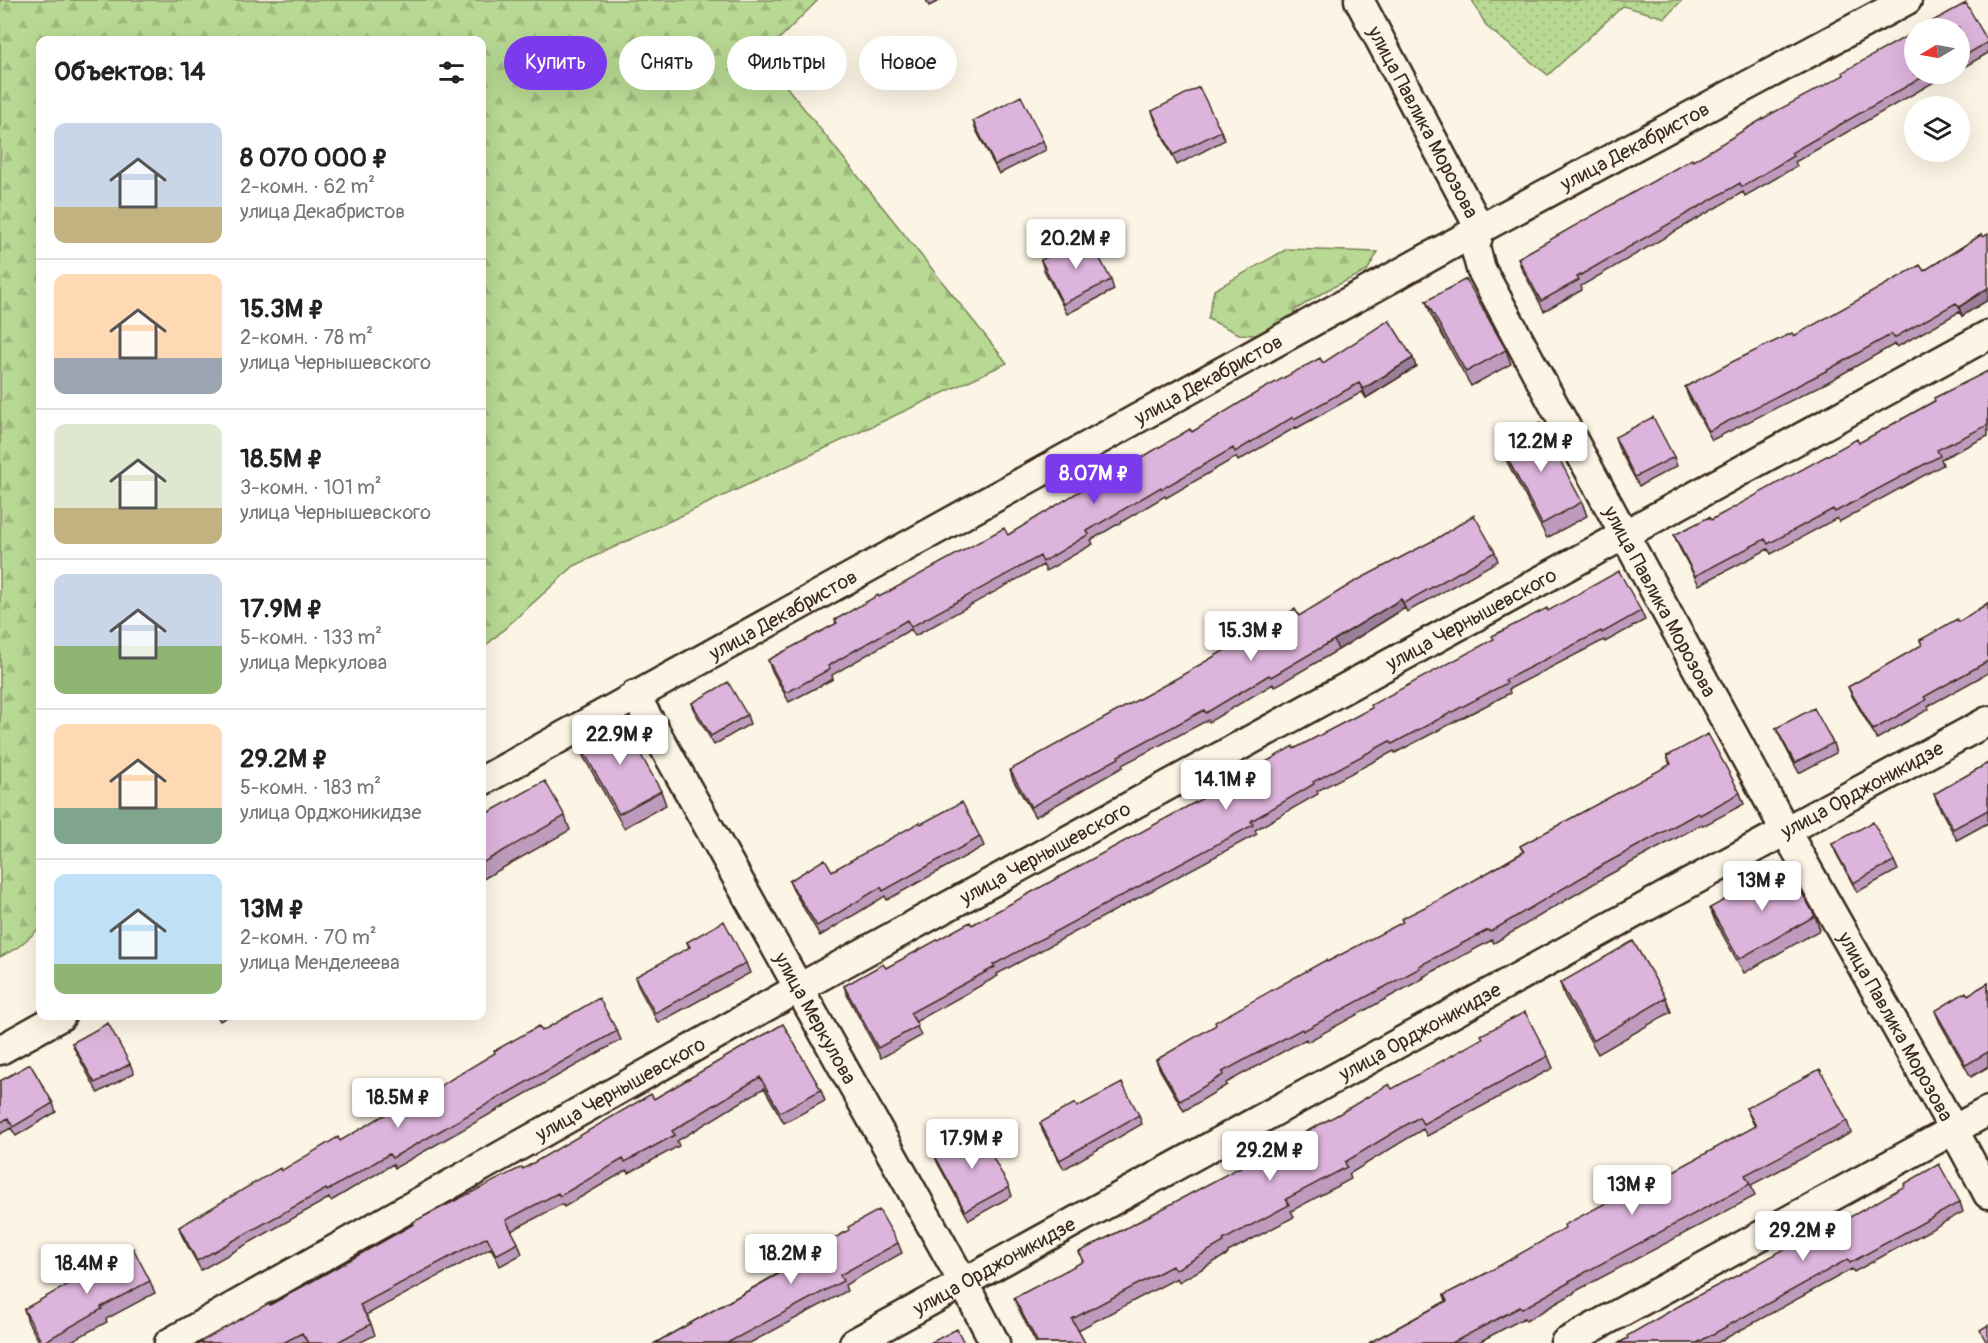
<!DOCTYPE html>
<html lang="ru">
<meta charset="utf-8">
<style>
:root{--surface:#fff;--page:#f6f6f6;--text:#222;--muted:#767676;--line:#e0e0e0;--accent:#7c3aed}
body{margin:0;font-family:Pangolin,sans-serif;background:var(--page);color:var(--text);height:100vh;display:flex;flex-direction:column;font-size:22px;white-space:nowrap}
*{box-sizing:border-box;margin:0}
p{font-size:20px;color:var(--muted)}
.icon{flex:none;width:33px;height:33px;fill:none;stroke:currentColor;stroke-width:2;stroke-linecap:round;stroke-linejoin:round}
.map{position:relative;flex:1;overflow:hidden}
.details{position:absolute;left:36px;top:36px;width:450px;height:984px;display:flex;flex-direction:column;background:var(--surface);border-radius:12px;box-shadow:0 6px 24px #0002}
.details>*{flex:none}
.top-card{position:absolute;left:504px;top:36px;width:570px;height:54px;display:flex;gap:12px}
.needle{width:39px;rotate:260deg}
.buttons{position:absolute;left:1904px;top:18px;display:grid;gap:12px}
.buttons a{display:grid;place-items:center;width:66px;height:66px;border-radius:50%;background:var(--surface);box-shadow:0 6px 24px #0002;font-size:30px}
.price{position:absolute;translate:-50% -51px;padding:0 14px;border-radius:6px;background:#fff;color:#222;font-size:20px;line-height:39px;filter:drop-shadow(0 2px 3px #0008)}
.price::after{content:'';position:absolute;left:50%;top:36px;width:18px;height:14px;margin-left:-9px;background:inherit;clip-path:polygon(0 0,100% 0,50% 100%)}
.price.on{background:var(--accent);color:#fff}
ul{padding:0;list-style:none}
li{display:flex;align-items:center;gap:18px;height:150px;padding:0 18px}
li+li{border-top:2px solid var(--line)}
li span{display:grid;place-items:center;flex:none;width:168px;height:120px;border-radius:12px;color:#555}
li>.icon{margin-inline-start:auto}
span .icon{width:72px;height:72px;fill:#fffc;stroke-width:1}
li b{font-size:26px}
h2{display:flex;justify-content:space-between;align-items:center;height:72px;padding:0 18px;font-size:26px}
.chip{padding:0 21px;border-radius:27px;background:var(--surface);box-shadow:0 6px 24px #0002;font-size:21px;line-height:54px}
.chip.on{background:var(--accent);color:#fff}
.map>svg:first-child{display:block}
</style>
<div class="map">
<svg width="1988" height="1343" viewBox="0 0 1988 1343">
<defs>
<pattern id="forest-firs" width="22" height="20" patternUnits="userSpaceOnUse" patternTransform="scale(1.5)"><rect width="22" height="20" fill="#b8d993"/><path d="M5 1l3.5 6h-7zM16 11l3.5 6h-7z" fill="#9fba7e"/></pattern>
<pattern id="park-dots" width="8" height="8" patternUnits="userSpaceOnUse" patternTransform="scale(1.5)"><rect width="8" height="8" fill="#b8d993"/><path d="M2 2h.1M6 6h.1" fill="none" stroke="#9fba7e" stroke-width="1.8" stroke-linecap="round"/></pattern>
</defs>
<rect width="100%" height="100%" fill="#fcf5e5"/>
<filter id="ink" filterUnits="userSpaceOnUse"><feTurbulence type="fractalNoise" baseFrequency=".0167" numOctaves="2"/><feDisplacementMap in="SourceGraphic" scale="12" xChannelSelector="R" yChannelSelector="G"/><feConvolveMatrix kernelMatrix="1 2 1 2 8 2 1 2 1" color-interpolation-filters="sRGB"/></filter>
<g filter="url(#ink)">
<path fill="url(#forest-firs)" stroke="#7a8258" stroke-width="1.5" d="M 0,0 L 818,0 L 762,56 L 1007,363 L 574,566 L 482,649 L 482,40 L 40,40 L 40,928 L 17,948 L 0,957 Z
M 1287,249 L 1378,252 L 1367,271 L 1327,290 L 1295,310 L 1279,337 L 1239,334 L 1208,319 L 1214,290 Z"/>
<path fill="url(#park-dots)" stroke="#7a8258" stroke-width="1.5" d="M 1472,0 L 1682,0 L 1665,18 L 1623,6 L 1548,75 L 1487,27 Z"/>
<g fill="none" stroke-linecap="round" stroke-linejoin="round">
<g stroke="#3b2a1e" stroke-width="33">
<g id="minor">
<path id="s1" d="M 1359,0 L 1480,229 L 1475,247 L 1481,269 C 1581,456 1682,643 1784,828 C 1852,950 1923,1070 1988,1194"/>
<path id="s2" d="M 635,695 L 963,1282 L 995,1343"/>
<path id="s3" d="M 482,781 L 1480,229 L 1907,0"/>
<path d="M 0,1050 L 61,1016"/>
<path id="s4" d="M 169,1343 L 799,988 L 1988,335"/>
<path id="s5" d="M 854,1343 L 1671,893 L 1988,721"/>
<path d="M 1565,1343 L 1988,1111"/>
</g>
</g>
<use href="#minor" stroke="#fcf5e5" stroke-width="28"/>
</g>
<path fill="#be9bbc" stroke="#3b2a1e" stroke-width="1.5" d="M 926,0 L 941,0 L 929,6 Z
M 1959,28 L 1988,41 L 1988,53 L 1959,70 Z
M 1914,74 L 1948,74 L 1795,162 L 1797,166 L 1745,196 L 1743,192 L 1581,286 L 1582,290 L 1544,311 L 1521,267 L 1518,258 L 1693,161 Z
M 1152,111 L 1221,131 L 1225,140 L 1177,165 L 1155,120 Z
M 973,121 L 1043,141 L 1046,150 L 999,174 L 976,130 Z
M 1981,235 L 1962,316 L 1959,312 L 1897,347 L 1895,344 L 1828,382 L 1712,440 L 1688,396 L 1685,387 L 1794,336 L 1924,271 Z
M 1041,260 L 1111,280 L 1114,290 L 1067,314 L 1044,270 Z
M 1426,301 L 1506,350 L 1511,364 L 1471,386 L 1431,315 Z
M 1323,363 L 1416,367 L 1366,398 L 1362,392 L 1297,428 L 1296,427 L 1238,461 L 1236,457 L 1166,498 L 1165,496 L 1091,540 L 1093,544 L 1046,571 L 1043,565 L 915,636 L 911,629 L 832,675 L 833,679 L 789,702 L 771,669 L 768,660 L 836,624 L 835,620 L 879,597 L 1008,535 L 1129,465 Z
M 1988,371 L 1988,436 L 1941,459 L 1943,465 L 1839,522 L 1837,518 L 1771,554 L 1768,549 L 1699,585 L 1678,545 L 1674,535 L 1711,520 L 1859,443 Z
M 1615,437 L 1674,457 L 1677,466 L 1639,486 L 1618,447 Z
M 1500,444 L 1582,502 L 1587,516 L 1547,538 L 1505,458 Z
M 1495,552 L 1498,561 L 1407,612 L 1405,608 L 1338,650 L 1274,687 L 1273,684 L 1209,722 L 1208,720 L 1122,765 L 1123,767 L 1035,817 L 1013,780 L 1010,770 L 1299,616 Z
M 1988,603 L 1988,673 L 1928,706 L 1929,709 L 1877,739 L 1852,696 L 1848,687 L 1922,645 L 1920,640 L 1959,622 Z
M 1548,611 L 1641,611 L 1645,620 L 1605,642 L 1604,640 L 1509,689 L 1510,693 L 1395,753 L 1394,751 L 1317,791 L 1318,794 L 1255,830 L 1257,834 L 997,974 L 998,976 L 915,1022 L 921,1036 L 881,1058 L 847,995 L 844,986 L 886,968 L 972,925 L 1294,749 L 1372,708 Z
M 692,703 L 747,715 L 750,724 L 714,745 L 695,712 Z
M 1776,728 L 1833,743 L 1836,753 L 1799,773 L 1780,737 Z
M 578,742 L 661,791 L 666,805 L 624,828 L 583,756 Z
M 1667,756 L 1740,793 L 1744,804 L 1703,826 L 1702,824 L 1605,877 L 1494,943 L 1492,940 L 1423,977 L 1424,978 L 1307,1042 L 1306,1039 L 1226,1083 L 1227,1085 L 1184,1111 L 1160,1070 L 1156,1060 L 1327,962 L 1403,923 L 1523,852 L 1520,846 L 1670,765 Z
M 1988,763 L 1988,823 L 1957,840 L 1938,805 L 1934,794 Z
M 482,816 L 565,816 L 570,830 L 483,879 L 482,875 Z
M 921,824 L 980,837 L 984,846 L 887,900 L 885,896 L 820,936 L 793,890 L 789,881 L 832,871 Z
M 1832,844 L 1894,861 L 1898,870 L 1857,892 L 1836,853 Z
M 1710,908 L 1815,916 L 1820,930 L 1744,973 L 1715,921 Z
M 687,942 L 746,963 L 750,973 L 658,1023 L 638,986 L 635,977 L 689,948 Z
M 1560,983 L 1666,998 L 1671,1012 L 1598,1054 L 1565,997 Z
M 1988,983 L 1988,1067 L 1971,1077 L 1940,1023 L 1935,1011 L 1968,995 Z
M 217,1016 L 229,1016 L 220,1021 Z
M 783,1024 L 821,1090 L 825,1101 L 784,1123 L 764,1088 L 677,1141 L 679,1146 L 629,1173 L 627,1170 L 564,1207 L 562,1204 L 511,1231 L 518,1243 L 522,1254 L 500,1266 L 491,1248 L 366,1315 L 371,1324 L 375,1335 L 359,1343 L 198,1343 L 654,1099 Z
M 542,1031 L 617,1031 L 621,1040 L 395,1168 L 393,1164 L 331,1201 L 329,1198 L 201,1270 L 182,1236 L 179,1227 L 410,1104 Z
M 72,1043 L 130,1064 L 134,1073 L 98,1093 L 76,1052 Z
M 1548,1056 L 1553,1068 L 1427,1136 L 1423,1129 L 1349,1174 L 1351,1179 L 1291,1211 L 1294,1217 L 1228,1252 L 1228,1254 L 1179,1282 L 1177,1278 L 1078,1330 L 1085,1343 L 1036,1343 L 1019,1310 L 1014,1298 L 1083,1262 L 1079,1252 L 1134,1224 L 1392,1089 Z
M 0,1081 L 53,1103 L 56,1112 L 16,1136 L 11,1128 L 0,1134 Z
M 1077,1107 L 1139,1115 L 1142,1124 L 1064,1169 L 1043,1132 L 1040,1123 Z
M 1746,1108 L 1847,1121 L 1851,1133 L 1751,1185 L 1755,1196 L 1574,1292 L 1574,1293 L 1526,1321 L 1524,1318 L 1477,1343 L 1369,1343 L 1446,1301 L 1444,1295 L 1485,1274 L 1755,1127 Z
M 934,1154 L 1009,1187 L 1012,1196 L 969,1220 L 938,1164 Z
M 1960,1202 L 1963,1212 L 1854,1272 L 1852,1269 L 1717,1343 L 1619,1343 L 1808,1241 Z
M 898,1243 L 902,1253 L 845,1285 L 847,1291 L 750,1343 L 655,1343 L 781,1272 L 780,1269 Z
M 150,1281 L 155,1293 L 106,1319 L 107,1322 L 68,1343 L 40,1343 L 28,1322 L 24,1309 Z"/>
<path fill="#9b7e99" stroke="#3b2a1e" stroke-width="1.5" d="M 1988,288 L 1988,300 L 1962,316 L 1959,307 Z
M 1413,358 L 1416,367 L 1366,398 L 1363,389 Z
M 1401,599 L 1405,608 L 1338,650 L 1334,640 Z"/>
<path fill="#ddb4db" stroke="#3b2a1e" stroke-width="1.5" d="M 1966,3 L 1988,42 L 1959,59 L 1959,28 L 1920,28 Z
M 1914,32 L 1914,74 L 1928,74 L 1791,153 L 1793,156 L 1742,187 L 1740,183 L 1577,277 L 1579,280 L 1541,301 L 1518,258 L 1692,159 L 1693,161 L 1769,115 L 1844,75 L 1843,72 Z
M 1199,87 L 1221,131 L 1173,155 L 1152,111 Z
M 1021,96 L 1043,141 L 995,165 L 973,121 Z
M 1988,234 L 1988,288 L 1959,307 L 1956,303 L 1894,338 L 1892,334 L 1824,372 L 1709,431 L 1685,387 L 1734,361 L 1792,333 L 1794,336 L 1920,265 L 1924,271 L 1981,235 L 1983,237 Z
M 1088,236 L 1111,280 L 1063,304 L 1041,260 Z
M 1466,279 L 1506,350 L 1466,372 L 1426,301 Z
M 1389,320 L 1413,358 L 1363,389 L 1359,383 L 1294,419 L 1293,417 L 1235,452 L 1233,448 L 1162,489 L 1161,487 L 1087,531 L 1089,534 L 1043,562 L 1040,556 L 911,627 L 907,620 L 828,666 L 830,669 L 786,693 L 768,660 L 837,623 L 835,620 L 878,595 L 879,597 L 1004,528 L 1008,535 L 1127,462 L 1129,465 L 1190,429 L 1192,432 L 1256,393 L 1320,358 L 1323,363 Z
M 1988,371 L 1988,425 L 1937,450 L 1940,456 L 1835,512 L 1833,509 L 1768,544 L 1765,539 L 1695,576 L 1674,535 L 1709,517 L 1711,520 L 1857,439 L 1859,443 L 1935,401 L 1934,398 Z
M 1653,417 L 1674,457 L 1635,477 L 1615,437 Z
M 1540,423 L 1582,502 L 1542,524 L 1500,444 Z
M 1474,515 L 1495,552 L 1404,603 L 1401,599 L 1334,640 L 1271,677 L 1269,675 L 1206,713 L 1204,710 L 1118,756 L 1119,758 L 1031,807 L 1010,770 L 1179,677 L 1295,609 L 1299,616 L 1354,582 L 1436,539 Z
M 1619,571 L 1641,611 L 1602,633 L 1601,631 L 1505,680 L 1507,683 L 1392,744 L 1390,741 L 1313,782 L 1314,784 L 1251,821 L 1253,825 L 993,965 L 995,967 L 910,1013 L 918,1026 L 878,1048 L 844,986 L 883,964 L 886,968 L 970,922 L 972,925 L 1254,770 L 1254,769 L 1293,746 L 1294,749 L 1372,708 L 1371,705 L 1494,639 L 1492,636 L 1547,608 L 1548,611 Z
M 1988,603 L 1988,661 L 1924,697 L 1926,700 L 1873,730 L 1848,687 L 1922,645 L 1920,640 L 1957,619 L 1959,622 Z
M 728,682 L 747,715 L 711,736 L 692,703 Z
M 1814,708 L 1833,743 L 1795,763 L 1776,728 Z
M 621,719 L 661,791 L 619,814 L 578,742 Z
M 1708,734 L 1740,793 L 1700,815 L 1698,813 L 1601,866 L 1490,932 L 1488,930 L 1419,966 L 1420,968 L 1303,1031 L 1302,1029 L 1222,1072 L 1223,1075 L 1180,1101 L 1156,1060 L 1216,1025 L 1215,1022 L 1326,960 L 1327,962 L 1403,922 L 1401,919 L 1443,898 L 1524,852 L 1520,846 L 1671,764 L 1667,756 Z
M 1988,763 L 1988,810 L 1953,829 L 1934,794 Z
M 545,781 L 565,816 L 482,863 L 482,816 Z
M 962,802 L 980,837 L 883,891 L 881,887 L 817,926 L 789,881 L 825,859 L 832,871 L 920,822 L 921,824 Z
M 1873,822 L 1894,861 L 1853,883 L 1832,844 Z
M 1786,865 L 1815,916 L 1739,959 L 1710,908 Z
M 724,921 L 746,963 L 655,1013 L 635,977 L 690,947 L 687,942 Z
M 1633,941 L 1666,998 L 1593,1041 L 1560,983 Z
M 1988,983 L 1988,1052 L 1966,1065 L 1935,1011 L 1966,992 L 1968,995 Z
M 599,998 L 617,1031 L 392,1158 L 389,1154 L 327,1191 L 326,1189 L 197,1261 L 179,1227 L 280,1168 L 281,1171 L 338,1137 L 340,1141 L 408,1101 L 410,1104 L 495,1053 L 494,1051 L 539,1026 L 542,1031 Z
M 1525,1012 L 1548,1056 L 1423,1124 L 1419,1117 L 1345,1162 L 1347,1167 L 1286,1199 L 1289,1205 L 1223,1240 L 1224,1242 L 1175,1270 L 1172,1266 L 1072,1319 L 1085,1343 L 1038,1343 L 1014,1298 L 1084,1261 L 1079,1252 L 1134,1224 L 1339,1114 L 1389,1084 L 1392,1089 L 1483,1038 L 1481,1035 Z
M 108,1023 L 130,1064 L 95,1083 L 72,1043 Z
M 783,1024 L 821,1090 L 780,1112 L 760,1077 L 672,1131 L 675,1135 L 625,1162 L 623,1159 L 560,1196 L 558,1193 L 506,1220 L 518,1243 L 496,1255 L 487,1237 L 360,1305 L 371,1324 L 336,1343 L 308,1343 L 302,1333 L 283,1343 L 198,1343 L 269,1303 L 270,1305 L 414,1224 L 413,1222 L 522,1167 L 523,1169 L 651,1094 L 654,1099 Z
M 30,1064 L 53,1103 L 13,1127 L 8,1118 L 0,1123 L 0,1081 Z
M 1820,1069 L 1847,1121 L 1745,1175 L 1750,1184 L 1569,1281 L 1570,1282 L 1522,1309 L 1520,1307 L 1452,1343 L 1369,1343 L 1447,1301 L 1444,1295 L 1485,1274 L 1565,1228 L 1564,1225 L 1619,1196 L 1621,1200 L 1756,1126 L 1746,1108 Z
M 1122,1083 L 1139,1115 L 1060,1160 L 1040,1123 L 1075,1103 L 1077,1107 Z
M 978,1130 L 1009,1187 L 965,1211 L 934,1154 Z
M 1939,1164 L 1960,1202 L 1850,1263 L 1848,1259 L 1697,1343 L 1619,1343 L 1628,1338 L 1627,1336 L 1691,1299 L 1740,1274 L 1806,1237 L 1808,1241 L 1905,1186 L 1904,1184 Z
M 879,1210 L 898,1243 L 840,1275 L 843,1281 L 727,1343 L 655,1343 L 782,1272 L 780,1269 L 849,1230 L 848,1227 Z
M 133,1248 L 150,1281 L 101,1307 L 102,1309 L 42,1343 L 24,1309 Z
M 1988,1325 L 1988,1343 L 1987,1343 L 1980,1330 Z
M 957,1329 L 964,1343 L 930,1343 Z"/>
</g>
<g text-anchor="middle" stroke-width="5" stroke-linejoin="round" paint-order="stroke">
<g font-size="20" fill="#3b2a1e" stroke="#fcf5e5">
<text dy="7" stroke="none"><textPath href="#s1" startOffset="138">улица Павлика Морозова</textPath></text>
<text dy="7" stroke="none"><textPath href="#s3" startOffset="1316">улица Декабристов</textPath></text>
<text dy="7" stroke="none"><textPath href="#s3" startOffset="830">улица Декабристов</textPath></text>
<text dy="7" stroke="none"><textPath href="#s1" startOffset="678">улица Павлика Морозова</textPath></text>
<text dy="7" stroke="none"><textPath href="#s3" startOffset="344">улица Декабристов</textPath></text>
<text dy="7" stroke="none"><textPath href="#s4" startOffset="1490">улица Чернышевского</textPath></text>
<text dy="7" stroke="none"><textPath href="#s5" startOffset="1150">улица Орджоникидзе</textPath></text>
<text dy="7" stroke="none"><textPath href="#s4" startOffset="1004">улица Чернышевского</textPath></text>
<text dy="7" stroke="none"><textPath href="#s2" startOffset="370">улица Меркулова</textPath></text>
<text dy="7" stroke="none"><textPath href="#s1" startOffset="1164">улица Павлика Морозова</textPath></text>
<text dy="7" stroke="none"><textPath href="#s5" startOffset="646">улица Орджоникидзе</textPath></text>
<text dy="7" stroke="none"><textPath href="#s4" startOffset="518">улица Чернышевского</textPath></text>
<text dy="7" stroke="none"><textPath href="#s5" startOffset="160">улица Орджоникидзе</textPath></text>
</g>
</g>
</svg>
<div class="buttons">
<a><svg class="needle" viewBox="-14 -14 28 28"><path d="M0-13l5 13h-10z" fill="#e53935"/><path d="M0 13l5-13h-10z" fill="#767676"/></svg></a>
<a><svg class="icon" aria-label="layers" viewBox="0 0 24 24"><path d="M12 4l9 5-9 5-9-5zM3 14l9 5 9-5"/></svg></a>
</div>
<b class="price" style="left:1076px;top:270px">20.2M ₽</b>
<b class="price" style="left:1541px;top:473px">12.2M ₽</b>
<b class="price on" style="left:1094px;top:505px">8.07M ₽</b>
<b class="price" style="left:1251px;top:662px">15.3M ₽</b>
<b class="price" style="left:620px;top:766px">22.9M ₽</b>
<b class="price" style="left:1226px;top:811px">14.1M ₽</b>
<b class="price" style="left:1762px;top:912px">13M ₽</b>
<b class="price" style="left:398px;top:1129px">18.5M ₽</b>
<b class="price" style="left:972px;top:1170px">17.9M ₽</b>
<b class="price" style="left:1270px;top:1182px">29.2M ₽</b>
<b class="price" style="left:1632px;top:1216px">13M ₽</b>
<b class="price" style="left:1803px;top:1262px">29.2M ₽</b>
<b class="price" style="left:791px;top:1285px">18.2M ₽</b>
<b class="price" style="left:87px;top:1295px">18.4M ₽</b>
<div class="top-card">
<a class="chip on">Купить</a>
<a class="chip">Снять</a>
<a class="chip">Фильтры</a>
<a class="chip">Новое</a>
</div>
<section class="details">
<h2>Объектов: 14<svg class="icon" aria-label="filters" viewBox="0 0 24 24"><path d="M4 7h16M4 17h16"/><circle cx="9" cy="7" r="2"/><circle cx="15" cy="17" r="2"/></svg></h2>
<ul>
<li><span style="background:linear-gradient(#c9d6e8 70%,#c2b280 0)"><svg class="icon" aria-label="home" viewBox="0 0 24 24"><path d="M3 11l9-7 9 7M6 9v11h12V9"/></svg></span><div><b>8 070 000 ₽</b><p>2-комн. · 62 m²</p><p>улица Декабристов</p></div></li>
<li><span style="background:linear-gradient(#ffd9b3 70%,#9aa5b1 0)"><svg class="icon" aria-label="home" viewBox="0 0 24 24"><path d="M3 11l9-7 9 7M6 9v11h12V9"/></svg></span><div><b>15.3M ₽</b><p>2-комн. · 78 m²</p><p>улица Чернышевского</p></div></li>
<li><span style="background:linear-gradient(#dfe7d0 70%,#c2b280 0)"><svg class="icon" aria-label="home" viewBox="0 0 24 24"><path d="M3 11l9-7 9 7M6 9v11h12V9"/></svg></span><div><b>18.5M ₽</b><p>3-комн. · 101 m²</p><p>улица Чернышевского</p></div></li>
<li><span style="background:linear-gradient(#c9d6e8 60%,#8fb573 0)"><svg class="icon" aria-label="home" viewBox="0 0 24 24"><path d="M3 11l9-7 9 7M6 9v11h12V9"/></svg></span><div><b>17.9M ₽</b><p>5-комн. · 133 m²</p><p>улица Меркулова</p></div></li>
<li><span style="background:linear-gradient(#ffd9b3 70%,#7fa58c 0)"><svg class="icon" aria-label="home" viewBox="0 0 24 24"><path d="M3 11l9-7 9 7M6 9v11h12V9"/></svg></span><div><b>29.2M ₽</b><p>5-комн. · 183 m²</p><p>улица Орджоникидзе</p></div></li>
<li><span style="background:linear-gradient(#bfe0f5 75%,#8fb573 0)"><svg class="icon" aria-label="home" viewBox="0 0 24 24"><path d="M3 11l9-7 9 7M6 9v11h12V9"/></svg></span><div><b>13M ₽</b><p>2-комн. · 70 m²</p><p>улица Менделеева</p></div></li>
</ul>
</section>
</div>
